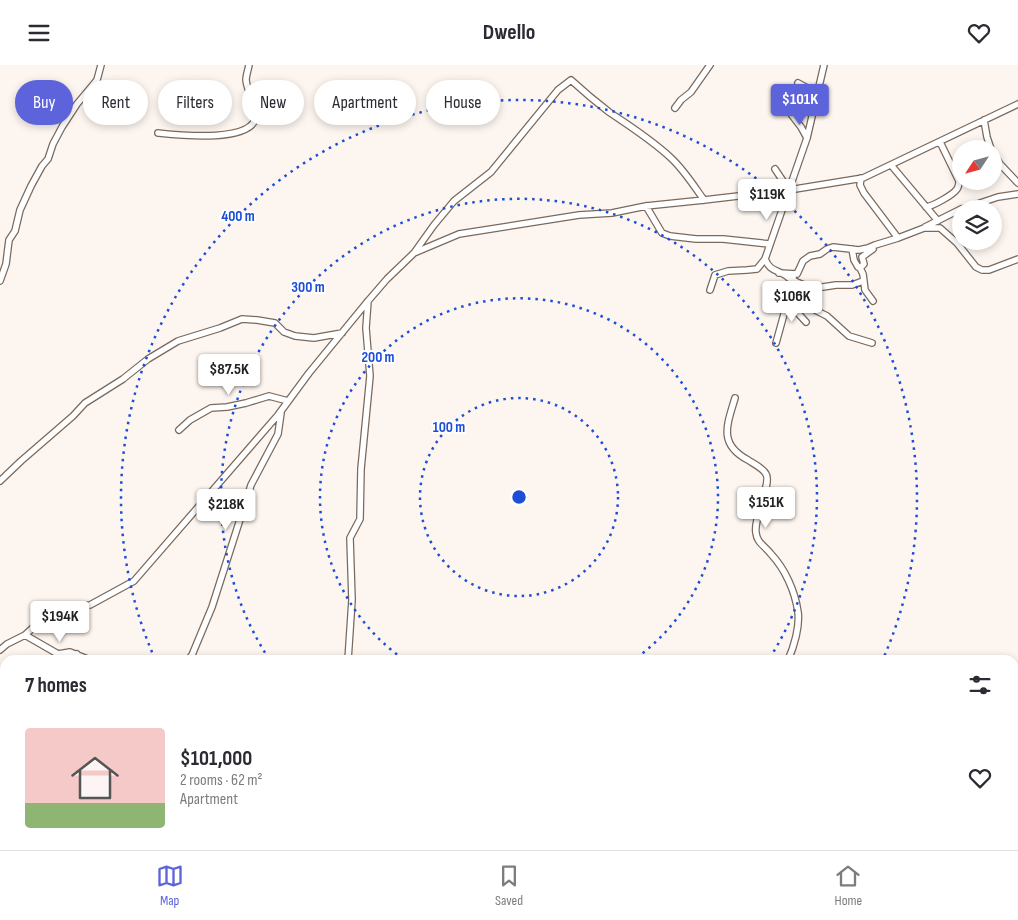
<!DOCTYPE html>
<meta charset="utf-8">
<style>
:root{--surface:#fff;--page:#f2f2f3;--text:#2b2b33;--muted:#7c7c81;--line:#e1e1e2;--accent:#5d63db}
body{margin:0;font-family:"Sofia Sans Condensed",sans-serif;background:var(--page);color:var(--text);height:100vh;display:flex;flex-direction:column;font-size:19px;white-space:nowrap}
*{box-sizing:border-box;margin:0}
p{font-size:16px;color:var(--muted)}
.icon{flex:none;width:28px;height:28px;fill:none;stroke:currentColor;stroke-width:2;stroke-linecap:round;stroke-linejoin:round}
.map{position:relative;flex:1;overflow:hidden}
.details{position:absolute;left:0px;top:590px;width:1019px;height:195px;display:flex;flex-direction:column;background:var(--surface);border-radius:15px 15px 0 0;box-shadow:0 2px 8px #0003}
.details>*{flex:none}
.top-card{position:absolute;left:15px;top:15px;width:500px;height:45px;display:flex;gap:10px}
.needle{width:32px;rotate:234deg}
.fabs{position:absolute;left:952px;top:75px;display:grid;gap:10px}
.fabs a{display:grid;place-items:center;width:50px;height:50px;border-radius:50%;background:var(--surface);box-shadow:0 2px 8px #0003;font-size:25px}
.price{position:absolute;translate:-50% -42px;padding:0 11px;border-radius:5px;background:#fff;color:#222;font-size:16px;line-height:32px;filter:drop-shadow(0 1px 2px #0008)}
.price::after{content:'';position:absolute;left:50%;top:30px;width:15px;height:11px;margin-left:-8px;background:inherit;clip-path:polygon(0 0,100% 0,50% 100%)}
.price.on{background:var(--accent);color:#fff}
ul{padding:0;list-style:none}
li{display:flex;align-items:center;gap:15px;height:125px;padding:0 25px}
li+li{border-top:1px solid var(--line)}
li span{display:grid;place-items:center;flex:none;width:140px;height:100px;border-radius:5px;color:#555}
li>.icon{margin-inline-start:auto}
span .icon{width:60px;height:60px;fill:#fffc;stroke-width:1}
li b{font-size:21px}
h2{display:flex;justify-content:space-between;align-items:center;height:60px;padding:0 25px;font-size:21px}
.chip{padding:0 18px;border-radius:22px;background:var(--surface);box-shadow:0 2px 8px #0003;font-size:18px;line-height:45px}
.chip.on{background:var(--accent);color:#fff}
header{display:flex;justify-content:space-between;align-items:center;height:65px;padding:0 25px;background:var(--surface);font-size:22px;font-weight:700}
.menu{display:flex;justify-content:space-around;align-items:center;height:70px;border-top:1px solid var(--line);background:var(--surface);font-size:14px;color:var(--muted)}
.menu a{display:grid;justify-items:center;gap:2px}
.menu .on{color:var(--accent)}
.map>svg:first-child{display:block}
</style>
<header><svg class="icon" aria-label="menu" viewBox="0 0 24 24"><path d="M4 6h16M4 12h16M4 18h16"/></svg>Dwello<svg class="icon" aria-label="heart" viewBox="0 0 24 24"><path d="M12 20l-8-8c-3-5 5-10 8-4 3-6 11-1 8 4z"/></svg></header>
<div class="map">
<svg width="1018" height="785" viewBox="0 0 1018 785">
<rect width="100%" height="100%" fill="#fdf5ef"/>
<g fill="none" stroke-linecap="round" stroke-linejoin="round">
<g stroke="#7a695c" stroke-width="8">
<path id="minor" d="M 798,18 L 809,24 L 819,24
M 782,31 L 788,45 L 801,62 L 807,73
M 675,43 L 681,35 L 691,27 L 710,0
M 984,55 L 987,72 L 991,84
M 158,68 C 177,70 257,79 256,49 C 256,37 247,27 246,15 C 246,11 248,5 249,0
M 994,89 L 1000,99 L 1018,118
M 891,100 L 938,156
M 775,104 L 789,125
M 861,113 L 860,120 L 864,128 L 898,173
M 646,141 L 662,168 L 670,171 L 696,174 L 723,174 L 770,179
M 926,142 C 933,141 953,130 957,124 C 959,120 959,121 959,116 L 940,77
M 962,144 L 998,132 L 1018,129
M 925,162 L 961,144
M 852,184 L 854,195 L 858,202 L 860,203 L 863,209 L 865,225 L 873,236
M 414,188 L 434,160 L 454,136 L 491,107 L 558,25 L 571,15 C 583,26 596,37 609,47 C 631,62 652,75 671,93 C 684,105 694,121 704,135
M 765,194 C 770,206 775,204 785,210 C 788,212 790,214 792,215 L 793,231 L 797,236 L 827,251 L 849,271 L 872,278
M 860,203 L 864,199 L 862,192 L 873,184
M 779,208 L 797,209 L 803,196 L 810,191 L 820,189 L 827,184 L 833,182 L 859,185 L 868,183 L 875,180 L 898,173 L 924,163 L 940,163 L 957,178 L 976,202 L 982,205 L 989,205 L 1018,194
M 793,213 L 792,215 L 806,221 L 823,222 L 836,220 L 852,220 L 863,216
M 0,216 L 6,199 L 9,175 L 15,166 L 20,145 L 31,121 L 42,101 L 48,94 L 53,79 L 62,62 L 77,39 L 97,15 L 101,0
M 710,225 L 715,210 L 728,206 L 747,205 L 757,204 L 765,194 L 807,73 L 824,0
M 793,231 L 795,245 L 806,257
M 776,278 L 784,249 L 793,231
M 735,333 C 727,360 718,379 748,395 C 754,399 763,403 766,409 C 772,418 753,454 756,468 C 757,478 765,481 771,489 C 785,504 795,526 798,547 C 800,561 794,582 788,595
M 179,365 L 190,355 L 211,343 L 227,342 L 246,338 L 269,331 L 288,336
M 0,416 L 21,396 L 73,351 L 85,338 L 123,314 L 148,294 L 178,276 L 220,263 L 242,254 L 257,255 L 275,258 L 284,267 L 295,271 L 314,273 L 342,268
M 25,570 L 58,589 L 70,587 L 90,595
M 0,585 L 7,579 L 25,570 L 37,559 L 43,557 L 60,541 L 90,540 L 134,516 L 278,350 L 309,308 L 368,236 L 387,214 L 414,188 L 459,169 L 579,150 L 612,148 L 646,141 L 704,135 L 789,125 L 863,113 L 1018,39
M 72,595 L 77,589
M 188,595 L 192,590 L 212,542 L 251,420 L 278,369 L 281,348
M 348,595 L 352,535 L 350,473 L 360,454 L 361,404 L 370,311 L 366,263 L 368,236
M 0,633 L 5,643
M 1014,642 L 1018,640
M 0,692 L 5,693
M 283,780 L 283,785
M 372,780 L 383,785
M 393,780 L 397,785
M 112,785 L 112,780
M 407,785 L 407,780
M 580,785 L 585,780"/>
</g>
<use href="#minor" stroke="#fff" stroke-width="5.5"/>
</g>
<g fill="none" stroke="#1d4ed8" stroke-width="2.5" stroke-dasharray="2.5 5">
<circle cx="519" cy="432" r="99"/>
<path d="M403 594A199 199 0 1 1 635 594"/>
<path d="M269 594A298 298 0 1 1 769 594"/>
<path d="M155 594A398 398 0 1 1 883 594"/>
</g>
<circle cx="519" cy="432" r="8" fill="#1d4ed8" stroke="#fff" stroke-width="2.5"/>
<g font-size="15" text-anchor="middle" font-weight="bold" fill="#1d4ed8" stroke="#fff" stroke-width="4" stroke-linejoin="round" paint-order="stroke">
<text x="238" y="156">400 m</text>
<text x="308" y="227">300 m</text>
<text x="378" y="297">200 m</text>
<text x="449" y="367">100 m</text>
</g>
</svg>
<div class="fabs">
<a><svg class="needle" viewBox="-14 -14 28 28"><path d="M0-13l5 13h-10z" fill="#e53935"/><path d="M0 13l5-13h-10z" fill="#7c7c81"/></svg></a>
<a><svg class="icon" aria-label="layers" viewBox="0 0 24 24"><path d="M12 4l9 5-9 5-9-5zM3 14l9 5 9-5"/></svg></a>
</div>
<b class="price on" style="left:800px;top:61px">$101K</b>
<b class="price" style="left:767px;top:156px">$119K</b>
<b class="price" style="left:792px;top:258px">$106K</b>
<b class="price" style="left:229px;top:331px">$87.5K</b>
<b class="price" style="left:766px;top:464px">$151K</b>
<b class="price" style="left:226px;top:466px">$218K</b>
<b class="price" style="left:60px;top:578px">$194K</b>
<div class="top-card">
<a class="chip on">Buy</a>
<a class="chip">Rent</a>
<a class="chip">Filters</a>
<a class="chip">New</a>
<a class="chip">Apartment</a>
<a class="chip">House</a>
</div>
<section class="details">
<h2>7 homes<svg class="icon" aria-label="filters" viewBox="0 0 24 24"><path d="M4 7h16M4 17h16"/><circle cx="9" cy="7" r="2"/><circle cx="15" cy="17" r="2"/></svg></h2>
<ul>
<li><span style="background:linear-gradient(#f6c9c9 75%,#8fb573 0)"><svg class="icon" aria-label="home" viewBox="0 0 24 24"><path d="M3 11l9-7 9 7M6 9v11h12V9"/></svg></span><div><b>$101,000</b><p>2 rooms · 62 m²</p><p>Apartment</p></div><svg class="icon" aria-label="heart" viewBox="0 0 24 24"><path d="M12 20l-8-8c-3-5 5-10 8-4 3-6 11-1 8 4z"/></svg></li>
</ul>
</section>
</div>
<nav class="menu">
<a class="on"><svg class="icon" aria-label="map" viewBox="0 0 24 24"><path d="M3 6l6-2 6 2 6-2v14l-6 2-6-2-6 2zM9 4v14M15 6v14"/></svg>Map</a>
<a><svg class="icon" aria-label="saved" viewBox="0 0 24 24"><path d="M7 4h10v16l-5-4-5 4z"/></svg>Saved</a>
<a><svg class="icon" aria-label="home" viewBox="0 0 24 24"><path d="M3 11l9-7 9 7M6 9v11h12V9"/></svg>Home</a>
</nav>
